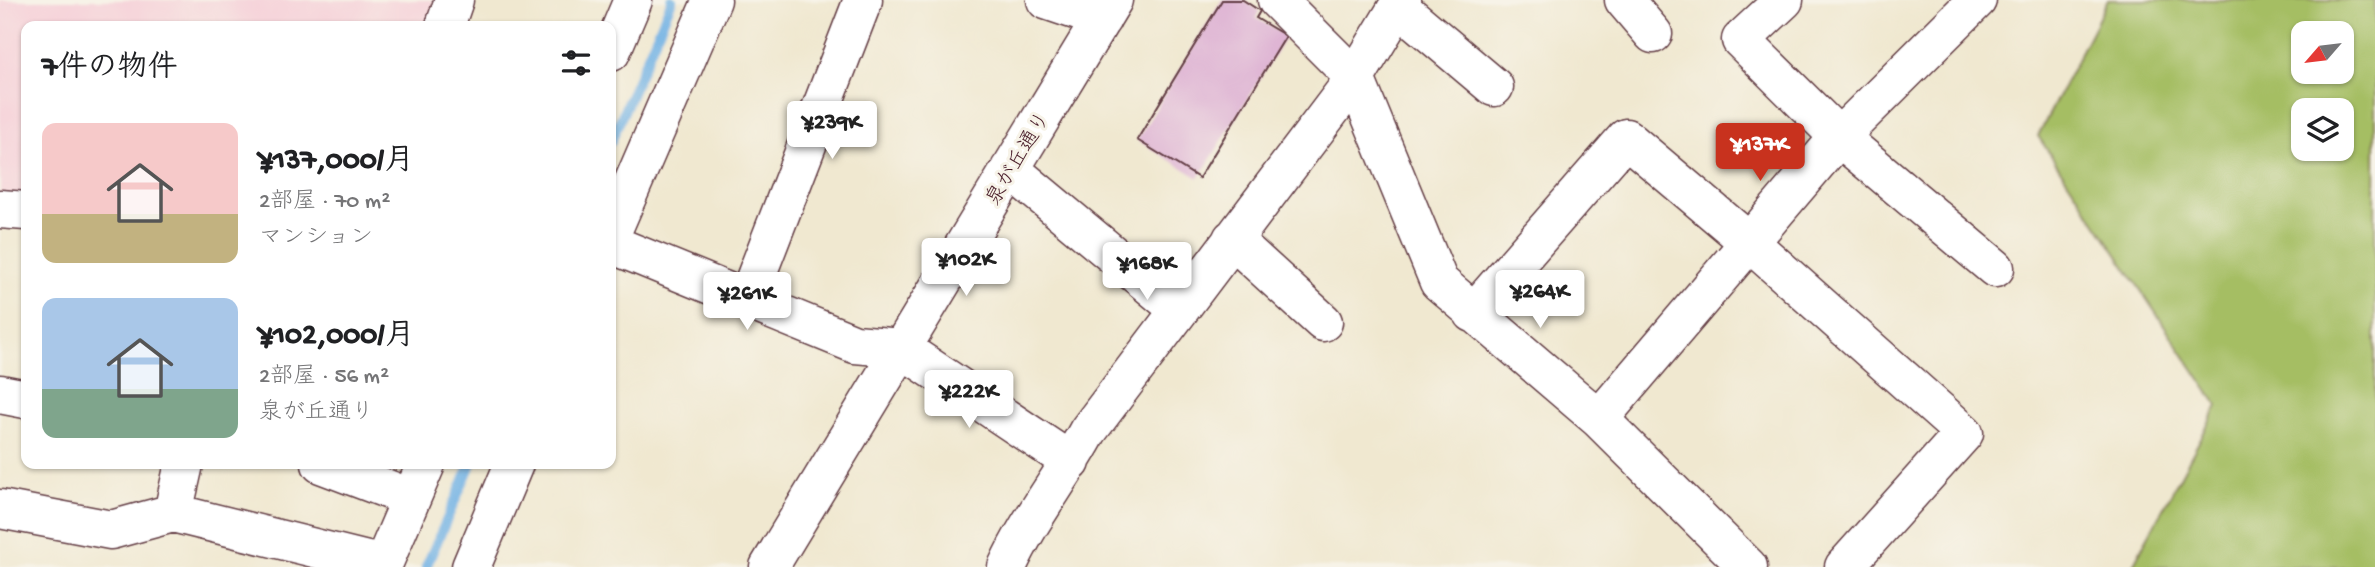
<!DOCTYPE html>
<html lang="ja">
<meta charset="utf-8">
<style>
:root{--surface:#fff;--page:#f6f6f6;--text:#202124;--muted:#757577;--accent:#c8321e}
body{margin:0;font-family:"Gochi Hand","Klee One",sans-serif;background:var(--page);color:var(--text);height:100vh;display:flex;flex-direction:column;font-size:26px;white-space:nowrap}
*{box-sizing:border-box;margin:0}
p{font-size:23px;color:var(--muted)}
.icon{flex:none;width:38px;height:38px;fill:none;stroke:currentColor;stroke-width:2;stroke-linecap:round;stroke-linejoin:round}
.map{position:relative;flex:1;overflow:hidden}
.panel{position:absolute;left:21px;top:21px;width:595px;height:448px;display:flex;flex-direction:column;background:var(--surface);border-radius:14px;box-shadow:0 2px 5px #0004}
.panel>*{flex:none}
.needle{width:46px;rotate:242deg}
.fabs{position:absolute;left:2291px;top:21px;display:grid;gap:14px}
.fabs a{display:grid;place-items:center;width:63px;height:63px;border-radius:14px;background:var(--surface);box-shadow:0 2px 5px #0004;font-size:35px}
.price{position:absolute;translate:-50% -60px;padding:0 16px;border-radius:7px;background:#fff;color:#222;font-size:23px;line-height:46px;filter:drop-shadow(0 2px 4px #0008)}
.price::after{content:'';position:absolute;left:50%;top:42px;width:21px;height:16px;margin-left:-10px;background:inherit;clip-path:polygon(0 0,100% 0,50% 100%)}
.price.on{background:var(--accent);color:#fff}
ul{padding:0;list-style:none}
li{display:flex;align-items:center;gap:21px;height:175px;padding:0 21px}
li span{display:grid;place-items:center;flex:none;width:196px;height:140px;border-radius:14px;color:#555}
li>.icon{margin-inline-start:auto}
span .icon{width:84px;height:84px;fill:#fffc;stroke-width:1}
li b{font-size:30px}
h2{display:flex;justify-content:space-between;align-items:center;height:84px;padding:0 21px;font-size:30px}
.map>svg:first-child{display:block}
</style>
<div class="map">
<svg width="2375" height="567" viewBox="0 0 2375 567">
<rect width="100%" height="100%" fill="#f7f3e8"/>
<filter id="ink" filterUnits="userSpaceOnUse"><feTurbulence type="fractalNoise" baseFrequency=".0143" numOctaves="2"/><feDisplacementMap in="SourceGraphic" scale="14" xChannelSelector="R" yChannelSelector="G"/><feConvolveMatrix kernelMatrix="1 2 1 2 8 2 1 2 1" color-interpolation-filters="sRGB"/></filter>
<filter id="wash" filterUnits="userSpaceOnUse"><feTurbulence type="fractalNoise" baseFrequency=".00686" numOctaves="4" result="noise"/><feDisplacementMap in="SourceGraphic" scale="28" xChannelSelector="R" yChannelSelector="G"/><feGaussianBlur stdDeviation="1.57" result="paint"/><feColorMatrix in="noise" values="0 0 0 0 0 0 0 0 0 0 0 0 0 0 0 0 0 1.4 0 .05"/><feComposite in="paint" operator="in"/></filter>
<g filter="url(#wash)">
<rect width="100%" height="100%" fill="#f0e8d0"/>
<path fill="#f6cfd8" d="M 0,0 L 435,0 L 426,26 L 26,26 L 26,197 L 0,195 Z"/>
<path fill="#a5be64" stroke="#786e48" stroke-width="2" fill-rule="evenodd" d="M 2108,0 L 2375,0 L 2375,567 L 2132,567 L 2218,406 L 2038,136 ZM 2303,33 L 2342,33 L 2342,72 L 2303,72 ZM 2303,110 L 2342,110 L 2342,149 L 2303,149 Z"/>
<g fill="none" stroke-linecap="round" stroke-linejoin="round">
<path stroke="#6fb1e4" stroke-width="10" d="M 611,141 L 672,0
M 426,567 L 471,464"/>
</g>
<g id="blocks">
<path fill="#dfb5d4" d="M 1222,0 L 1243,0 L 1260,11 L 1256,18 L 1286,36 L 1199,178 L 1137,140 Z"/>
</g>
</g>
<g filter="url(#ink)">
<use href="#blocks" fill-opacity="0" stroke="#633d44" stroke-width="2"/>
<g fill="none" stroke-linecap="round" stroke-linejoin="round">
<g stroke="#633d44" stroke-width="41">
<path id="minor" d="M 1046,0 L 1102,19
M 1277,0 L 1355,78 L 1439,282 L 1599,419 L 1748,567
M 1624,0 L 1653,34
M 1784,0 L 1741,40 L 1839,137 L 1995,268
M 1398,6 L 1494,87
M 445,26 L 454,0
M 611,52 L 633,0
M 1010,169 L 1178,309
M 0,209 L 26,211
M 611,234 L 712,0
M 1232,239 L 1323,322
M 611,244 L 855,344 L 901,348 L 1071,462
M 747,300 L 863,0
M 1473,313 L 1626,138 L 1749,242 L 1964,433 L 1844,567
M 0,394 L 26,399
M 1599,419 L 1839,137 L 1977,0
M 321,464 L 411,498
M 0,509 L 111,530 L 173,513 L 383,565
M 173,513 L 184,464
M 382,567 L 426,464
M 471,567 L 514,464
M 769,567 L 1113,0
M 1007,567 C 1029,519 1063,477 1088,431 L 1355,78 L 1402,0"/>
</g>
<use href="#minor" stroke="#fff" stroke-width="38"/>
</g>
</g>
<g text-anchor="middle" stroke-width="6" stroke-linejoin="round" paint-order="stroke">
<g font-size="21" fill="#4a1f2b" stroke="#f7f3e8">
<text transform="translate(1017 158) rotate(-59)" y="7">泉が丘通り</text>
</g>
</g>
</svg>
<div class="fabs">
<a><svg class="needle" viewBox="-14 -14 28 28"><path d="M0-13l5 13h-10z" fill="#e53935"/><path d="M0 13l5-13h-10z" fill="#757577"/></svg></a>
<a><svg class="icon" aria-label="layers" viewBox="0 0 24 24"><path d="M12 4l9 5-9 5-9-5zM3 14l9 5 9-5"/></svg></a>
</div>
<b class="price" style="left:832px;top:161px">¥239K</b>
<b class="price on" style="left:1760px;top:183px">¥137K</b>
<b class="price" style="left:966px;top:298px">¥102K</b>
<b class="price" style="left:1147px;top:302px">¥168K</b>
<b class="price" style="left:1540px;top:330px">¥264K</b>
<b class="price" style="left:747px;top:332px">¥261K</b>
<b class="price" style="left:969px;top:430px">¥222K</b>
<section class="panel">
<h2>7件の物件<svg class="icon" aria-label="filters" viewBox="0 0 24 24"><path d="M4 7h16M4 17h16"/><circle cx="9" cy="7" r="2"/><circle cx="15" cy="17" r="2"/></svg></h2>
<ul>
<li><span style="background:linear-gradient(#f6c9c9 65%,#c2b280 0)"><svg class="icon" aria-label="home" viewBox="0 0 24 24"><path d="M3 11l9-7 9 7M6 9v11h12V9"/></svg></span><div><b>¥137,000/月</b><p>2部屋 · 70 m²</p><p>マンション</p></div></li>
<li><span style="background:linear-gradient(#a9c7e8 65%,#7fa58c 0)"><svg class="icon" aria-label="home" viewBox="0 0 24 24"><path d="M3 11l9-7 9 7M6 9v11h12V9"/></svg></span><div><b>¥102,000/月</b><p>2部屋 · 56 m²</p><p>泉が丘通り</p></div></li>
</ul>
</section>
</div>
